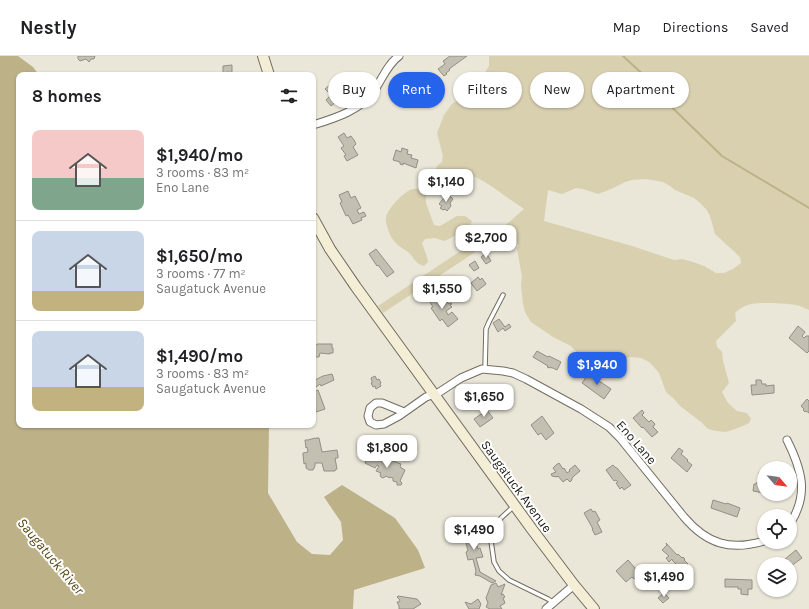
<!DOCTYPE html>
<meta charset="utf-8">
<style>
:root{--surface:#fff;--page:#f6f6f6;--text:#202124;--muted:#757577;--line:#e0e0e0;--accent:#2563eb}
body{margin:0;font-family:Karla,sans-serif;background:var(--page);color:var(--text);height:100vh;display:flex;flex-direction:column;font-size:15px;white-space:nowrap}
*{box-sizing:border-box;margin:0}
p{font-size:13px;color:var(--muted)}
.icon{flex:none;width:22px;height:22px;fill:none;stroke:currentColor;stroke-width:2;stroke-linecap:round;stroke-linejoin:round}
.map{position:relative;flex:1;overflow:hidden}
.drawer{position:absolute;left:16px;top:16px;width:300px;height:356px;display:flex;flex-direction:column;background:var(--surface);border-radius:8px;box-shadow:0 1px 3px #0004}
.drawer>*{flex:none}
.banner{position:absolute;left:328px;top:16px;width:380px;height:36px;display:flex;gap:8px}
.needle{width:26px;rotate:118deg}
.tools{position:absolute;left:757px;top:405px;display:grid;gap:8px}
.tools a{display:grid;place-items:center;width:40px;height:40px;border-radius:50%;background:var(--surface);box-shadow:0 1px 3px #0004;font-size:20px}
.price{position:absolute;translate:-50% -34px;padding:0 9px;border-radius:8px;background:#fff;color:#222;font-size:13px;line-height:26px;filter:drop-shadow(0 1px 2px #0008)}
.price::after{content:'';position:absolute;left:50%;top:24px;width:12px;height:9px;margin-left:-6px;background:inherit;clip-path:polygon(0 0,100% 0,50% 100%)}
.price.on{background:var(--accent);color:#fff}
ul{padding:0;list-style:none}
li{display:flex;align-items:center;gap:12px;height:100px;padding:0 16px}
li+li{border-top:1px solid var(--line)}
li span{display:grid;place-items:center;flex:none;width:112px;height:80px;border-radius:8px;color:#555}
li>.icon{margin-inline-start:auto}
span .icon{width:48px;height:48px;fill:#fffc;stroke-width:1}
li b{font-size:17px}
h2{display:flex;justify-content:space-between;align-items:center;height:48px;padding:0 16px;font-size:17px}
.chip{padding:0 14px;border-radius:18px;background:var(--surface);box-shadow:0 1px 3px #0004;font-size:14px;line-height:36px}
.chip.on{background:var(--accent);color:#fff}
header{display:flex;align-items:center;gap:24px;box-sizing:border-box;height:56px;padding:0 20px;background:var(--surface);border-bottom:1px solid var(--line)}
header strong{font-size:19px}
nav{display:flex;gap:22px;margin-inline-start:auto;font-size:14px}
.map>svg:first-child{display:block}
</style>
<header>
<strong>Nestly</strong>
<nav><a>Map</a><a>Directions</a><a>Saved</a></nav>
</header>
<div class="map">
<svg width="809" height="553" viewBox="0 0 809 553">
<rect width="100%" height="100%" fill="#eae6d8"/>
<path fill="#d9d0b0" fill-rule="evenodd" d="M 489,0 L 809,0 L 809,254 C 806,253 803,251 800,250 C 790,247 762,246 752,248 C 745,249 739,253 735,257 L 736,265 L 716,285 L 717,291 L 722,296 L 723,305 L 729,327 L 722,336 L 728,347 L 737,355 L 747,357 L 751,363 L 749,367 L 743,370 L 726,376 L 716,375 L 708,373 L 701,366 L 680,350 L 674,343 L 666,336 L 659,317 L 654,311 L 649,306 L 641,302 L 630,301 L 609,307 L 599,307 L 587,304 L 579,299 L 571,290 L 553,281 L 531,266 L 525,256 L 523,248 L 521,229 L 522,221 L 517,193 L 519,189 L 501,179 L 383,257 L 378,250 L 495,172 L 501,173 L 524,153 C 520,150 515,147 511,144 C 495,133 478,119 458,115 L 435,132 L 426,140 L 426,147 L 434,169 L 440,170 L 457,160 L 465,160 L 472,165 L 469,172 L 465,176 L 460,176 L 451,182 L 444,185 L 435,182 L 425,183 L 422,187 L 427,201 L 428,206 L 424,210 C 414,207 415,202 408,196 C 405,193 399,191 396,187 C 391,183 385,168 386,162 C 388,152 402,138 410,134 C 414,132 421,133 425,133 L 435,121 L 435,115 L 437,110 L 442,106 L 443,100 L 437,77 L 444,59 L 452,48 L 466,39 L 481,23 L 489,10 ZM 646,123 L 663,126 L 670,130 L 675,134 L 694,142 L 700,147 L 706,153 L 710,160 L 715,178 L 740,201 L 741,207 L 733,213 L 724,217 L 716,217 L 704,210 L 693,206 L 682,203 L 674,204 L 632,190 L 544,165 L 548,134 L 562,138 L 576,132 L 583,133 L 598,138 L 611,133 L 625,126 L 632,124 Z"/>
<path fill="#bdb188" d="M 0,0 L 18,0 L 33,11 L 39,19 L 19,19 L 19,369 L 269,369 L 268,437 L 297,486 L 312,498 L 330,499 L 343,484 L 341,466 L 324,441 L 342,429 L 395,462 L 418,494 L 425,512 L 354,534 L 353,553 L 0,553 Z"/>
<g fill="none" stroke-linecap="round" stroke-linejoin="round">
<path stroke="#bdb188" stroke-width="2" d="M 623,0 L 649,24 L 652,32 L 722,100 L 809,152"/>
</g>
<path fill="#c3c0b2" stroke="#938f83" d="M 78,0 L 95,0 L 94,3 L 91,3 L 89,6 L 86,3 L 80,5 L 78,3 Z
M 450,0 L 467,0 L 449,13 L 450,14 L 446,17 L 447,18 L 444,20 L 443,19 L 438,13 L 445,8 L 443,5 Z
M 232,9 L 232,16 L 231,16 L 231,19 L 230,19 L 229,16 L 223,17 L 223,10 Z
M 420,20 L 427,29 L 419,35 L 421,38 L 411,44 L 409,42 L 401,48 L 395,40 L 400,36 L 397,32 L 401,28 L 404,33 Z
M 348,23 L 350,26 L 347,29 L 352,34 L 352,35 L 345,41 L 339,35 L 333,41 L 337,45 L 331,50 L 326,44 L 330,40 L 329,39 L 330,38 L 325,33 L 332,27 L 336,33 Z
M 344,77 L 347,82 L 351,80 L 354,84 L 356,88 L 353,91 L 358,99 L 347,105 L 344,100 L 346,99 L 341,92 L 344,90 L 338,81 Z
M 402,92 L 408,94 L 407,98 L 412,99 L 411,102 L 418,104 L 416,112 L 403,107 L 403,109 L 400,108 L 400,106 L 393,104 L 396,94 L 401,96 Z
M 348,135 L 351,142 L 355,140 L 361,152 L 357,154 L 359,158 L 364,156 L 366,160 L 361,162 L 362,164 L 353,168 L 348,159 L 346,160 L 340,147 L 342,146 L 339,139 Z
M 447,138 L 453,143 L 450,147 L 451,150 L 447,155 L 445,153 L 443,154 L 440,152 L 442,150 L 439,148 Z
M 376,193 L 394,216 L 387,221 L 378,209 L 377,210 L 369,198 Z
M 486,197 L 491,205 L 486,208 L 481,201 Z
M 475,205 L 479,212 L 474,215 L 469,209 Z
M 478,221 L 480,224 L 482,222 L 486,228 L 477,235 L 471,227 Z
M 436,236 L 436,237 L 438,236 L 444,244 L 440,247 L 442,250 L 447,246 L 449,248 L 451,247 L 452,248 L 450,249 L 452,251 L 446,255 L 448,259 L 452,256 L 458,263 L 448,271 L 442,263 L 440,265 L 431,252 L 433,251 L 428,243 Z
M 499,263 L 505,271 L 509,268 L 511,271 L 505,275 L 503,272 L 498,276 L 493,267 Z
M 798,270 L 805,276 L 802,280 L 804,282 L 806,280 L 809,280 L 809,295 L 807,297 L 789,282 Z
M 313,282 L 314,284 L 313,285 L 316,289 L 317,288 L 332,288 L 332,292 L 333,292 L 333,297 L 330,297 L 330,298 L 320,297 L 319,301 L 313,301 Z
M 537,295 L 548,301 L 549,300 L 561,306 L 557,314 L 553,312 L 552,312 L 550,311 L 550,312 L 547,311 L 548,310 L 533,301 Z
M 332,318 L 334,324 L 321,330 L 320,328 L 316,331 L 315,330 L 314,330 L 316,335 L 318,334 L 325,353 L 313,357 L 313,325 L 323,320 Z
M 595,318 L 597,319 L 597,322 L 595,325 L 598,327 L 599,325 L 611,333 L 604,343 L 582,327 L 587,320 L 591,322 L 593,319 Z
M 375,320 L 377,324 L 379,323 L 381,327 L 380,328 L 381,330 L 376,333 L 375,330 L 373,331 L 371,327 L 372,327 L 372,325 L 371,322 Z
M 756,324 L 761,324 L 762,328 L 766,328 L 766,330 L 774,329 L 774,337 L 752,339 L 751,329 L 756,329 Z
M 807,343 L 809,345 L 809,357 L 806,355 L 805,356 L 803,354 L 804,353 L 801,350 Z
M 487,354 L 493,362 L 480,371 L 474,363 Z
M 642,354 L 644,357 L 642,359 L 649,366 L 651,364 L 655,368 L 653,371 L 658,376 L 652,381 L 643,371 L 642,372 L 633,362 Z
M 542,360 L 554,377 L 546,384 L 541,377 L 538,379 L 531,369 Z
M 315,382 L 316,383 L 316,382 L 319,382 L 322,396 L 337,394 L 338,400 L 338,402 L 335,402 L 337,413 L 335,414 L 335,415 L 324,415 L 322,407 L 315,407 L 315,410 L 313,414 L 309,414 L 306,412 L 306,407 L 304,408 L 303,399 L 303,397 L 308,396 L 307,391 L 306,392 L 305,384 L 308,384 Z
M 679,392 L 683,395 L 681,398 L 688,404 L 687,405 L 692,409 L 687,416 L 671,402 Z
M 368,399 L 380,404 L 381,403 L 388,407 L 390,404 L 401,408 L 400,411 L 405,414 L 400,425 L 402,427 L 401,429 L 397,429 L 397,426 L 393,425 L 393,422 L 390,421 L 390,422 L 386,420 L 385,421 L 383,422 L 381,421 L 380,419 L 381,417 L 376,415 L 379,410 L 377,409 L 375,412 L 365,407 Z
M 559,407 L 563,413 L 564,412 L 567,417 L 570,415 L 569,414 L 575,409 L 580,415 L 574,420 L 572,422 L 572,424 L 570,426 L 567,423 L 563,426 L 558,420 L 557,421 L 552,420 L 551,418 L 556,416 L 553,412 L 556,409 Z
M 613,409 L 616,412 L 617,412 L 631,429 L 624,434 L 622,431 L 620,433 L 616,427 L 618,426 L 616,424 L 614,425 L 606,414 Z
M 759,416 L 764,416 L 764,437 L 753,435 L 754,428 L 756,428 L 757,426 L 759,427 L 759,423 L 758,423 Z
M 713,444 L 726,448 L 727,447 L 740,452 L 737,461 L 711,452 Z
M 591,453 L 593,456 L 595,455 L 600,464 L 597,466 L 602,476 L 595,479 L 592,473 L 593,473 L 584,457 Z
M 475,472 L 477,480 L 475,480 L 477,490 L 478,493 L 480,492 L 483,501 L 476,502 L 480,516 L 496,525 L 492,527 L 480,520 L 475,519 L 476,515 L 473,503 L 468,504 L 466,496 L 468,495 L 465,483 L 463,483 L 461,476 L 466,474 Z
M 666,487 L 677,499 L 678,498 L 682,502 L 683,501 L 685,503 L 684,504 L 688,508 L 679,516 L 677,513 L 679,511 L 672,504 L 672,503 L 669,506 L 666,502 L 669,500 L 662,494 L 667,489 Z
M 796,494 L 802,502 L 791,510 L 793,513 L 790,515 L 790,508 L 779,508 Z
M 628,504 L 640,518 L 634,523 L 632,521 L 626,526 L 616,515 Z
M 725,523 L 752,524 L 752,533 L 748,533 L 748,539 L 741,538 L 741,533 L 738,533 L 738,531 L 725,531 Z
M 496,527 L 498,531 L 505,528 L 501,539 L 503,538 L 505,541 L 503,542 L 505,547 L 500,550 L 502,553 L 490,553 L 486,551 L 488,547 L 486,542 L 491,529 Z
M 664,537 L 669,542 L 663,547 L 658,542 Z
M 398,540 L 417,543 L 421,548 L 413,553 L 399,553 L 399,550 L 397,546 L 399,546 L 400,544 L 397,541 Z
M 478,543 L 481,548 L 479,553 L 469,553 L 465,546 L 471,548 Z"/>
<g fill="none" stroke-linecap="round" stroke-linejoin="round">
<g stroke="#716d61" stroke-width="5.5">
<path id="lane" d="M 485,313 L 486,273 L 489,266 L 503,239
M 514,450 L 501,462 L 492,473 L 490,478 L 494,506 L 499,515 L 509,524 L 548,543 L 554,547"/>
</g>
<g stroke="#716d61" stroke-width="9">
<path id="street" d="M 313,69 C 336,62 362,54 376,32 C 383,21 388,8 399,0
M 404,356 L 382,347 L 376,347 L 370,352 L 368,360 L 370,366 L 376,369 L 384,368 L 399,360 L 426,341 L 438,337 L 461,322 L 482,313 L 503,315 L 513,317 L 526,323 L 581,353 L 609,371 L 620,382 L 684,461 C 707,488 730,495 764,485
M 787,384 C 802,414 809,438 790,468
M 546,553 L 574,529"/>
</g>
<g stroke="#716d61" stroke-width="12">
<path id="secondary" d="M 263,0 L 269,19
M 313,162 L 330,193 L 356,231 L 531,472 L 574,529 L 594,553"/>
</g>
<use href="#lane" stroke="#fff" stroke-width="3.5"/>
<use href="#street" stroke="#fff" stroke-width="7"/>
<use href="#secondary" stroke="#f5eed7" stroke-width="10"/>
</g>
<g text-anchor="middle" stroke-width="4" stroke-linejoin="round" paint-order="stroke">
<g font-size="13" fill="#191813" stroke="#fff">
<text transform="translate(637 386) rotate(49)" y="5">Eno Lane</text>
<text transform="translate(517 430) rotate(54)" y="5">Saugatuck Avenue</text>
</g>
<g font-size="14" font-style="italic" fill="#534614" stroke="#fff">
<text transform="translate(51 500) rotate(50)" y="5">Saugatuck River</text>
</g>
</g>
</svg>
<div class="tools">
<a><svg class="needle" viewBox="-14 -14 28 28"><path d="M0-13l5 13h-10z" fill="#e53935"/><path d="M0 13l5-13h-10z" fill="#757577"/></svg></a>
<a><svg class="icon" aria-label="locate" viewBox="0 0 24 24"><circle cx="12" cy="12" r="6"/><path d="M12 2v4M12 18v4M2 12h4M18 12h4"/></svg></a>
<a><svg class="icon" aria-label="layers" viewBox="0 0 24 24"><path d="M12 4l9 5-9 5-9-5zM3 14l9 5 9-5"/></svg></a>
</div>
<b class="price" style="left:446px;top:147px">$1,140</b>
<b class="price" style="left:486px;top:203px">$2,700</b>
<b class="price" style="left:442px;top:254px">$1,550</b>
<b class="price on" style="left:597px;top:330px">$1,940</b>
<b class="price" style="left:484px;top:362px">$1,650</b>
<b class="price" style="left:387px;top:413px">$1,800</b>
<b class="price" style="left:474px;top:495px">$1,490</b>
<b class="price" style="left:664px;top:542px">$1,490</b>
<div class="banner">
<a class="chip">Buy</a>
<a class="chip on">Rent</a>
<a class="chip">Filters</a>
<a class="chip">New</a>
<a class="chip">Apartment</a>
</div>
<section class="drawer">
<h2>8 homes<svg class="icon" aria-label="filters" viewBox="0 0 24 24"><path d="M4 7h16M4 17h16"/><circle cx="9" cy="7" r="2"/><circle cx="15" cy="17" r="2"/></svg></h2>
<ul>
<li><span style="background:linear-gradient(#f6c9c9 60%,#7fa58c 0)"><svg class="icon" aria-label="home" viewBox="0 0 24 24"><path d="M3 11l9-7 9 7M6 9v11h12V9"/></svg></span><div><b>$1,940/mo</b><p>3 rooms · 83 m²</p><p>Eno Lane</p></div></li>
<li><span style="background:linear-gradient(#c9d6e8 75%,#c2b280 0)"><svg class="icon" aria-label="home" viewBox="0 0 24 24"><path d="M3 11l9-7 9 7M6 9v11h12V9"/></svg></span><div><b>$1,650/mo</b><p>3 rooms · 77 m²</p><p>Saugatuck Avenue</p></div></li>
<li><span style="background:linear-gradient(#c9d6e8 70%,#c2b280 0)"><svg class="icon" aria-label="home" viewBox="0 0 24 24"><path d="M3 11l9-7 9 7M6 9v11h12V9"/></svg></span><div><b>$1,490/mo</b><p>3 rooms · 83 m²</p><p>Saugatuck Avenue</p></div></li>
</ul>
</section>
</div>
